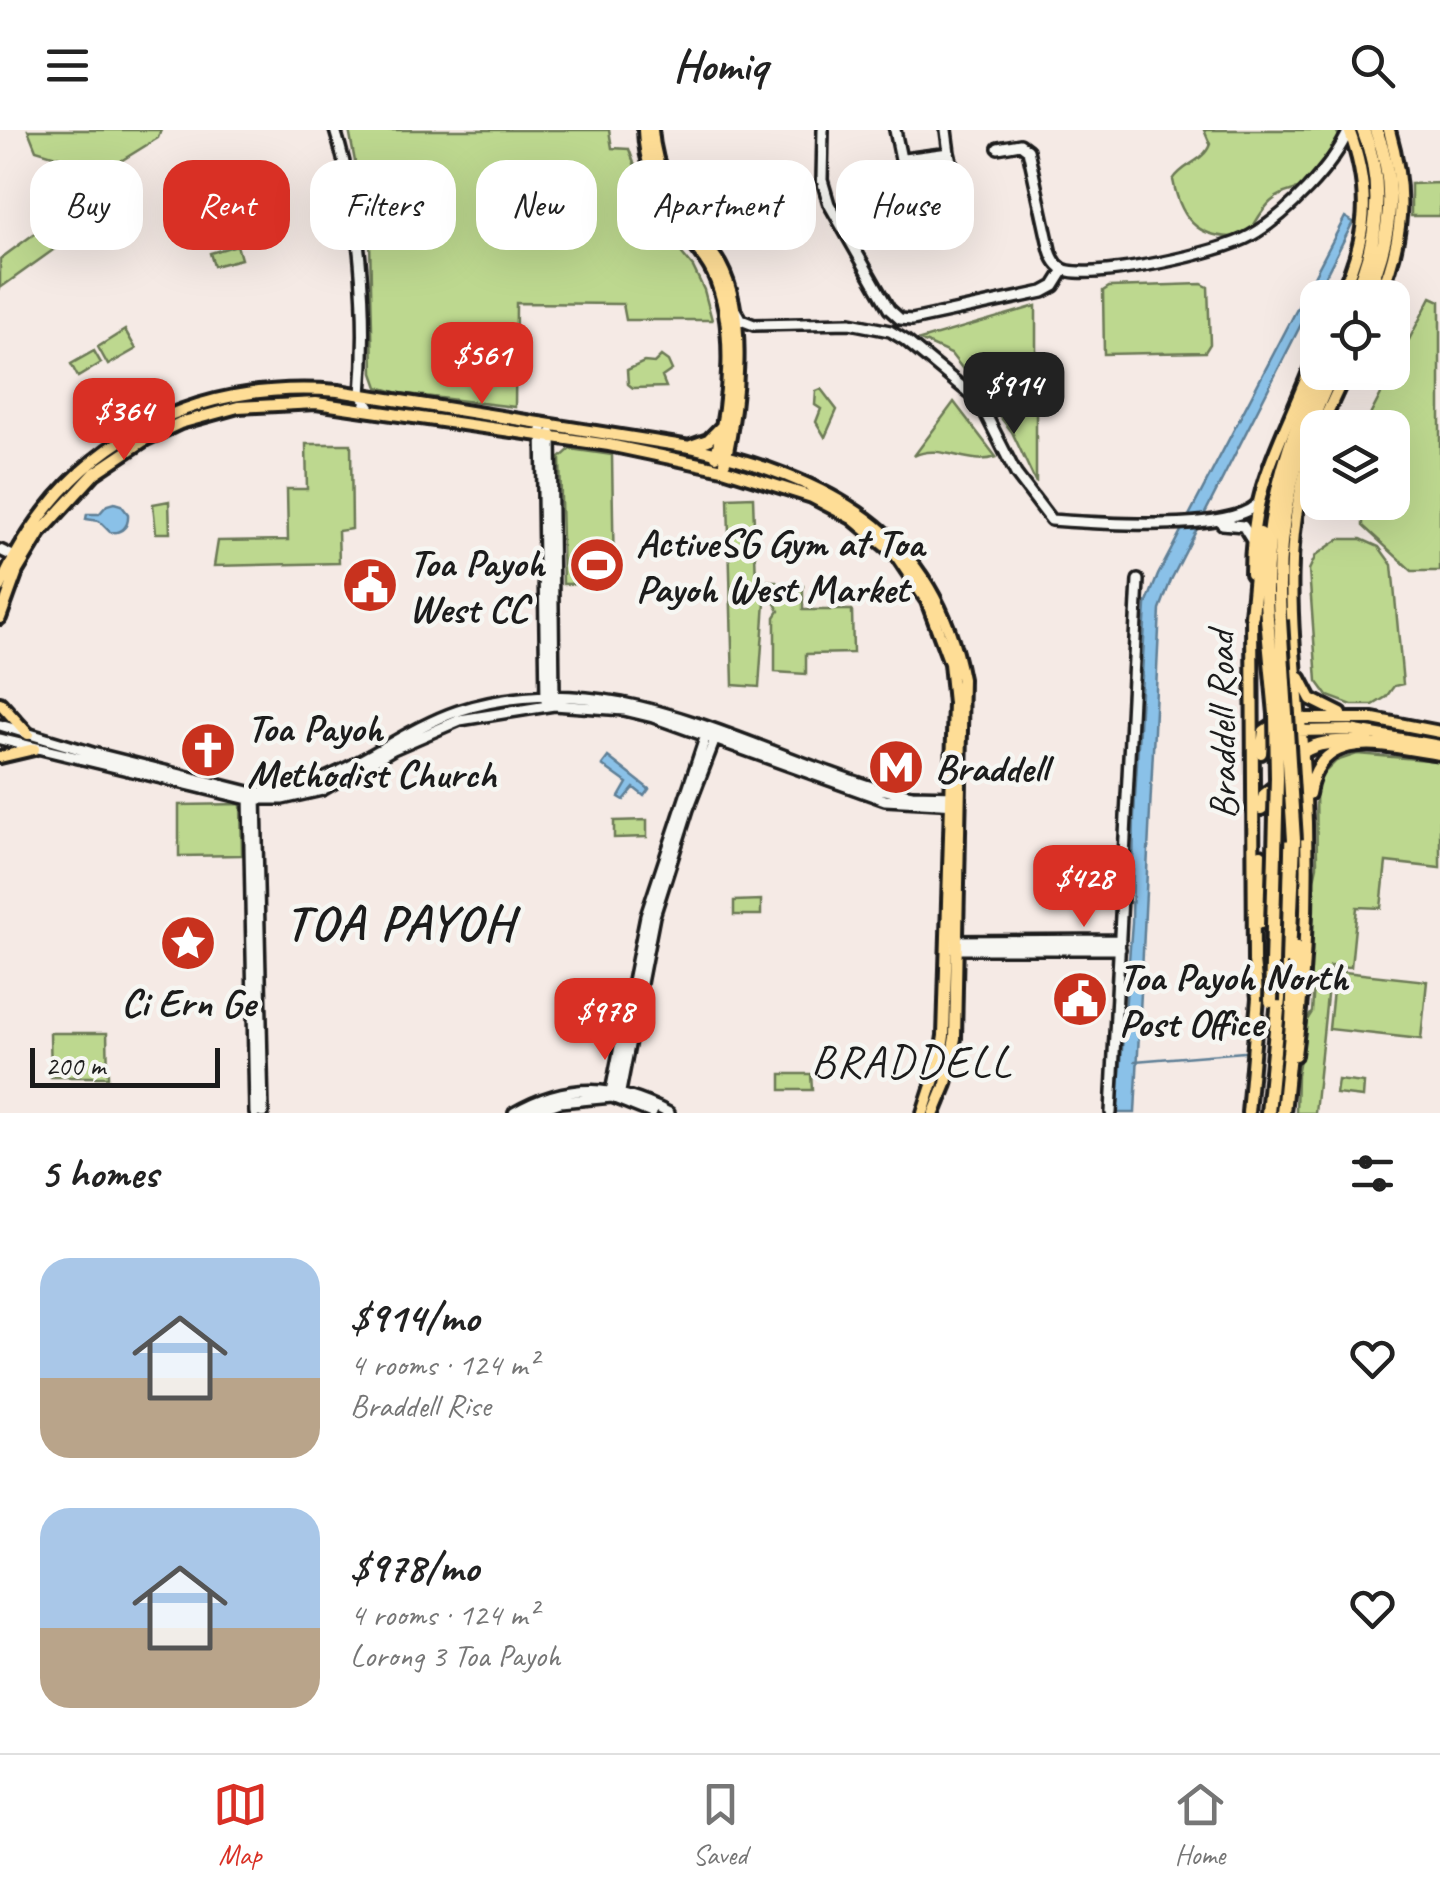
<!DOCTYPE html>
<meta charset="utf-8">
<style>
:root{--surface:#fff;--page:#f6f6f6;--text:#222;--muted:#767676;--line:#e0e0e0;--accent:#d93025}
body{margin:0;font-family:Caveat,sans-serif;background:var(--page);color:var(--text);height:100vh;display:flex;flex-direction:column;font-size:38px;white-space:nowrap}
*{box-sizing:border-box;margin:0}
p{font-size:32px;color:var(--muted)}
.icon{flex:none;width:55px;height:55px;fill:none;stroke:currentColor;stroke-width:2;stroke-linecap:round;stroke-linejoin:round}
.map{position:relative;height:983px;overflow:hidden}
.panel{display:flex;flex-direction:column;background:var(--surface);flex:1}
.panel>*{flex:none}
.guide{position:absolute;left:30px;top:30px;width:1380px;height:90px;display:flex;gap:20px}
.fabs{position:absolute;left:1300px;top:150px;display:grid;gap:20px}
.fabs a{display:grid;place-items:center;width:110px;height:110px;border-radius:20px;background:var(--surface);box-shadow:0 10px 40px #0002;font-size:50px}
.scale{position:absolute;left:30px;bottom:25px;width:190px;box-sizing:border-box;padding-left:10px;border:5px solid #1c1c1c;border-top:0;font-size:28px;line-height:35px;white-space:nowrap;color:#1c1c1c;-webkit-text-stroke:8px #f6f6f2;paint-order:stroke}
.price{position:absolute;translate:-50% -85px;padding:0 22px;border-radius:20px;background:var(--accent);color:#fff;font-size:32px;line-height:65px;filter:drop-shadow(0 2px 5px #0008)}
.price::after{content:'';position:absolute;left:50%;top:60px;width:30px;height:22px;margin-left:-15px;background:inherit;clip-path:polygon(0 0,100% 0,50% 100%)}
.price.selected{background:#222;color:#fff}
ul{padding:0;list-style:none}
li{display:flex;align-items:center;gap:30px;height:250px;padding:0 40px}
li span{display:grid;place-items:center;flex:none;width:280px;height:200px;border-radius:30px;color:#555}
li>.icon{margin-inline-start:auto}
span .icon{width:120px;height:120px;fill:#fffc;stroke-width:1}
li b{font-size:42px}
h2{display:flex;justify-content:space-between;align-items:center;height:120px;padding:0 40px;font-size:42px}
.pill{padding:0 35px;border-radius:30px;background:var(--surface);box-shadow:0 10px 40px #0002;font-size:35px;line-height:90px}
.pill.selected{background:var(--accent);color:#fff}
header{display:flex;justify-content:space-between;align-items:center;height:130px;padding:0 40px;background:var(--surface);font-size:45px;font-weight:800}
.tabs{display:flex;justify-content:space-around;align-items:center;height:140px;border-top:2px solid var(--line);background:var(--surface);font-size:28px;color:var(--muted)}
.tabs a{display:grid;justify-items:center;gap:5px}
.tabs .selected{color:var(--accent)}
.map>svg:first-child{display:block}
</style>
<header><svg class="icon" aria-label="menu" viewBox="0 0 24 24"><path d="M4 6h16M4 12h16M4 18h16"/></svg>Homiq<svg class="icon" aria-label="search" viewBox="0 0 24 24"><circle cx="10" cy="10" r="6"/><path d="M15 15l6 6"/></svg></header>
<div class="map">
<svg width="1440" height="983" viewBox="0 0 1440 983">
<rect width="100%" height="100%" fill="#f5eae5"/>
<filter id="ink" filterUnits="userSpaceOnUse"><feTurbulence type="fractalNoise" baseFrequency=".01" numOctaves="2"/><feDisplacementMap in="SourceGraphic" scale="20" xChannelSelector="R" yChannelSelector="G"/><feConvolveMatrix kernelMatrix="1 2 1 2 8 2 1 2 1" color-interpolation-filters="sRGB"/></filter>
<g filter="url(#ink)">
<path fill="#bdd88f" stroke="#6c7a56" stroke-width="2.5" d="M 28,0 L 161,0 L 158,8 L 116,34 L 118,39 L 106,41 L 36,20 Z
M 349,0 L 609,0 L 612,18 L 629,19 L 654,90 L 693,137 L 704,160 L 712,190 L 626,190 L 623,174 L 516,173 L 515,277 L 399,263 L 378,257 L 373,243 L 370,111 Z
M 1204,0 L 1336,0 L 1342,13 L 1305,58 C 1270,62 1263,79 1247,107 C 1203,110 1182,96 1173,50 C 1182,34 1204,32 1210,14 Z
M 1440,53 L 1440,86 L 1411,86 L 1411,54 Z
M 42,98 L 56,118 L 0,158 L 0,129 Z
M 237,115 L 241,129 L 214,136 L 210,123 Z
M 1202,154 L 1208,157 L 1210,214 L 1205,222 L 1104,224 L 1103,161 L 1109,157 Z
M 1431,167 L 1440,171 L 1440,441 L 1412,441 L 1363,396 L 1363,373 L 1392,372 L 1392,298 L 1364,297 Z
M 1036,176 L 1036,353 L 1012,302 L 951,224 L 920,210 Z
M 125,200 L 136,219 L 108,235 L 98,217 Z
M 94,221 L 101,233 L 78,247 L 71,234 Z
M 661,226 L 668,231 L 672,240 L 662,247 L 666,257 L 633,258 L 628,254 L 627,240 L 644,232 L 654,233 Z
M 821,259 L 837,280 L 825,307 L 816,292 L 821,279 L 815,275 L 816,261 Z
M 954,272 L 996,327 C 969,337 940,312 914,326 Z
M 306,314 L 351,314 L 352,399 L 338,401 L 339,433 L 214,436 L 218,411 L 288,410 L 287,359 L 307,359 Z
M 570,319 L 612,325 L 614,453 L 563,454 L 560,328 Z
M 753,367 L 756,451 L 775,451 L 792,467 L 803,457 L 803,480 L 852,480 L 853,523 L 806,524 L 806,544 L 775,542 L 775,487 L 779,481 L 774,472 L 765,472 L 759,557 L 733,555 L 728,368 Z
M 169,371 L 170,403 L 156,403 L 153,374 Z
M 1339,409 L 1361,409 L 1379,417 L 1392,435 L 1403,554 L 1394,556 L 1386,567 L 1373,575 L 1352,575 L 1328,566 L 1317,551 L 1309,440 L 1316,425 Z
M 1357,624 L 1440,631 L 1440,738 L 1386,732 L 1381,778 L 1357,777 L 1351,837 L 1330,836 L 1315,983 L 1296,983 L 1297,945 L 1307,890 L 1312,882 L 1314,854 L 1310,854 L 1313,754 L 1317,736 L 1316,658 L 1322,645 L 1336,631 Z
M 241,674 L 242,725 L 179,726 L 179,675 Z
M 647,690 L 647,707 L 614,708 L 614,691 Z
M 761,770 L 761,785 L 734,785 L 734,771 Z
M 1335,841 L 1427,851 L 1421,909 L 1329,899 Z
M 50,903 L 107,903 L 108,947 L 51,947 Z
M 781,944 L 811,944 L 812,960 L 781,960 Z
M 1338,950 L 1364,953 L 1363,967 L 1336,964 Z"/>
<path fill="#8ac1e8" stroke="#5e7f96" stroke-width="2.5" d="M 1345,87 L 1353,92 L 1171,450 L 1160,479 L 1135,983 L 1117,983 L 1132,792 L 1134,686 L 1146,475 L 1158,445 Z
M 114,373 L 121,375 L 128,384 C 129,396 122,404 110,402 L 99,391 L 86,389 L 87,384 L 99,384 L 107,375 Z
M 608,627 L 649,659 L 644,666 L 634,658 L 624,670 L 619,667 L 627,653 L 602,635 Z"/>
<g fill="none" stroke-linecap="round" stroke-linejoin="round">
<path stroke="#5e7f96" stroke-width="2.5" d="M 1135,931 L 1244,922"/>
<g stroke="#1c1c1c" stroke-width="16">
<path id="minor" d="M 335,0 C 360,80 368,181 361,265 L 371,280
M 823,0 L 822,50 L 829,74 L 889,179 L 900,189 L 912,190 L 1043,162 L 1054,156 L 1064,140
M 895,0 L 907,58 C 918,73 941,88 959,83 L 960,67 L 949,23 L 904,29
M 946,0 L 949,23
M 998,18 L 1020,14 L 1028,20 L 1050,120 C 1053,130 1058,139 1069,141 C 1103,148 1220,123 1250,106 C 1286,86 1333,37 1349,0
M 734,178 L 741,190 L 754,195 L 850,193 L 890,201 L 905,210 L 979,271 L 1016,344 L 1051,390 C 1094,393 1225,403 1256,375
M 542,293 L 546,571
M 551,303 L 554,567
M 1222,394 L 1243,396 L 1251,409
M 0,420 L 15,427
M 0,595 L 93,623 L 249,662 C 327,669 387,605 458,581 C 607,532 737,615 875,658 L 912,665 L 958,666
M 0,609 L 248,669 L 282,669 L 322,660 L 393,619 L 460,590 L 554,575 L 624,580 L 653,587 L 885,670 L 958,674
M 249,664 L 255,983
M 256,665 L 263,983
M 953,811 L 1120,810
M 954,819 L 1120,819
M 610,967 L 646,786 L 706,605
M 619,967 L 654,786 L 688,679 L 715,609
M 514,983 C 569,951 615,955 669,983
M 530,983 L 560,972 L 612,967 L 652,983
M 1111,983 L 1138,450"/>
</g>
<g stroke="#1c1c1c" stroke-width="18">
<path id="major" d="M 644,0 C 645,34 658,65 677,93 C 689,111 704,124 713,143 C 737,194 729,273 716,326
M 652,0 C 655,40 673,73 697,104 C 705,114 714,124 720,135 C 748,186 737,276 725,332
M 1339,168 C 1368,109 1372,62 1349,0
M 1379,168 C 1404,107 1407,63 1389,0
M 1320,298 L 1346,242
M 691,316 L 708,310 L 722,296
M 1251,444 C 1251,346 1288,304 1318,218
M 0,457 C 63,316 187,249 338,261 L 690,317 C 826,348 934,400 962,549 L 955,908 L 946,954 L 934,983
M 0,488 L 17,441 L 40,403 L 95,343 L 146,309 L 180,293 L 238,277 L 316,273 L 609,315 L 723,339 L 812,367 L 852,388 L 896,425 L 927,471 L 950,533 L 954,573 L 944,906 L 940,931 L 923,983
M 1300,548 L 1311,569 L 1341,584
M 0,573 L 28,604
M 1297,589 L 1373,589 L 1440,602
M 1296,601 L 1350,600 L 1440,616
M 1261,623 L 1264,601 L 1280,590
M 0,627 L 34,619
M 1309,664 C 1320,592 1392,618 1440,624
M 1261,793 L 1261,725
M 1295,925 C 1307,833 1309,736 1304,644 C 1298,537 1275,424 1312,320
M 1248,983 L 1258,868 L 1254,831 L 1252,481"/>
</g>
<g stroke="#1c1c1c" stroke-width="20">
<path id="highway" d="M 1353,168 C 1378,113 1386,57 1363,0
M 1365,168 C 1390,112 1399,59 1376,0
M 1306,326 L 1318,302
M 1252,486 L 1260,404
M 1267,489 C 1261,403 1283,320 1320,242
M 1280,490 C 1274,395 1292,328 1333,242
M 1261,678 L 1265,665 L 1273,659 L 1282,662
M 1289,828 L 1294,710
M 1268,983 L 1279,869 L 1285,644 C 1298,610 1337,610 1368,612
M 1283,983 L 1292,894 L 1295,818"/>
</g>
<use href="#minor" stroke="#f6f6f2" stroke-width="9"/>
<use href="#major" stroke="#fedd96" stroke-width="10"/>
<use href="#highway" stroke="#fedd96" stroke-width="12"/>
<g stroke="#1c1c1c" stroke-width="20" stroke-linecap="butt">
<path id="highway-bridge" d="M 1267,489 L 1276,584 L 1277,648 L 1271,871
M 1280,490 L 1294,710"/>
</g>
<use href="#highway-bridge" stroke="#fedd96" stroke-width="12"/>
</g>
</g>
<defs>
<g id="stadium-disc" transform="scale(2.875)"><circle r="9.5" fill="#c8321e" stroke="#f6f6f2"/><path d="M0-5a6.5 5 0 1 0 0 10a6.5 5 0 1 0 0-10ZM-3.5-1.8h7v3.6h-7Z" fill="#fff"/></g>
<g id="civic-disc" transform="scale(2.875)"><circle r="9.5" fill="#c8321e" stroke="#f6f6f2"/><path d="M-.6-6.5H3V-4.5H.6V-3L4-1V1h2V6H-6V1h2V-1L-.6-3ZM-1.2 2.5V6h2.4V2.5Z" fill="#fff"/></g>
<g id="church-disc" transform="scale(2.875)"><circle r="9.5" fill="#c8321e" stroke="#f6f6f2"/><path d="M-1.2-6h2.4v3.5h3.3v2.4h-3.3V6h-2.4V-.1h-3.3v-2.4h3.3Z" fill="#fff"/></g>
<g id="metro-disc" transform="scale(2.875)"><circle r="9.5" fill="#c8321e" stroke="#f6f6f2"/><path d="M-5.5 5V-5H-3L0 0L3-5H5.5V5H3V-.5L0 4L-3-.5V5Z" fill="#fff"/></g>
<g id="sight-disc" transform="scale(2.875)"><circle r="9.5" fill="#c8321e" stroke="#f6f6f2"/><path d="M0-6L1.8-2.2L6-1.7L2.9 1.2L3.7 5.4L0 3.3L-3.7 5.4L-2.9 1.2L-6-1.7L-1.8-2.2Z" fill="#fff"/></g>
</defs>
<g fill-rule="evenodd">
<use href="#stadium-disc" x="597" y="435"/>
<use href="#civic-disc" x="370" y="455"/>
<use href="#church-disc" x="208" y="620"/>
<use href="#metro-disc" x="896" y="637"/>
<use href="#sight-disc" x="188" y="813"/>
<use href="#civic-disc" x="1080" y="869"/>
</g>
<g text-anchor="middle" stroke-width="9" stroke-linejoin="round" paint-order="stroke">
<g font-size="40" font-weight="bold" fill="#1c1c1c" stroke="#f6f6f2" text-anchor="start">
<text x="636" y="426">ActiveSG Gym at Toa<tspan x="636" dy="46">Payoh West Market</tspan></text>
<text x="409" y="446">Toa Payoh<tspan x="409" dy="46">West CC</tspan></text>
<text x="247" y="611">Toa Payoh<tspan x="247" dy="46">Methodist Church</tspan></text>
<text x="935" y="651">Braddell</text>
<text x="1119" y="860">Toa Payoh North<tspan x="1119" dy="46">Post Office</tspan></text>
<text x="188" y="886" text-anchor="middle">Ci Ern Ge</text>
</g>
<g font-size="40" fill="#1c1c1c" stroke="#f6f6f2">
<text transform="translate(1221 595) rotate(-91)" y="14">Braddell Road</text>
</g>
<g font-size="45" letter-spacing="2.5" fill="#1c1c1c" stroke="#f6f6f2">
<text x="912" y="946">BRADDELL</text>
</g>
<g font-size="50" font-weight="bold" letter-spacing="2.5" fill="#1c1c1c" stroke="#f6f6f2">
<text x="400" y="809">TOA PAYOH</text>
</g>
</g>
</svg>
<div class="fabs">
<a><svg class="icon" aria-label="locate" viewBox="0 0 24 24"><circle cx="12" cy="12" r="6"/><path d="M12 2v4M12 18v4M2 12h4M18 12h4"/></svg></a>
<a><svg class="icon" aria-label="layers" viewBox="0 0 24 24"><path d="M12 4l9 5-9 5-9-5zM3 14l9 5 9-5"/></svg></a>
</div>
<div class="scale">200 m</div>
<b class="price" style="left:482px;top:277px">$561</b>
<b class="price selected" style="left:1014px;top:307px">$914</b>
<b class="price" style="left:124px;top:333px">$364</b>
<b class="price" style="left:1084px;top:800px">$428</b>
<b class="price" style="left:605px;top:933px">$978</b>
<div class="guide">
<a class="pill">Buy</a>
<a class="pill selected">Rent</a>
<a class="pill">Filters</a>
<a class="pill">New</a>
<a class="pill">Apartment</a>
<a class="pill">House</a>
</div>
</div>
<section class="panel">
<h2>5 homes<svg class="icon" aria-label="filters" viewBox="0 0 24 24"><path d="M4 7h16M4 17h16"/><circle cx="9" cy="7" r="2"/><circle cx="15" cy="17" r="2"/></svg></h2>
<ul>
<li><span style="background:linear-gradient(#a9c7e8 60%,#b9a48a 0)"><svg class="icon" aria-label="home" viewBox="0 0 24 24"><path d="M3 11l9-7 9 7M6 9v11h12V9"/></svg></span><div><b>$914/mo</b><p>4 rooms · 124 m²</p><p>Braddell Rise</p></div><svg class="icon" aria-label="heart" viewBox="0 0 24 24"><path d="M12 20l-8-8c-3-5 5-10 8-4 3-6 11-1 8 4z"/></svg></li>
<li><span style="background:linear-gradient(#a9c7e8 60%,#b9a48a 0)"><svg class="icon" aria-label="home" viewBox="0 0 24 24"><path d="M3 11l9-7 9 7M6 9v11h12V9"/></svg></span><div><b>$978/mo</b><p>4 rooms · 124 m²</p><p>Lorong 3 Toa Payoh</p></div><svg class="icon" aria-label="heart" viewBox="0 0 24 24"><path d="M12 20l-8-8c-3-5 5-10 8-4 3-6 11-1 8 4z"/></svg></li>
</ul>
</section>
<nav class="tabs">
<a class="selected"><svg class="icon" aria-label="map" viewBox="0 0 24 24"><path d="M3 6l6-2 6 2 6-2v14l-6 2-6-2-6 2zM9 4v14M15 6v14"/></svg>Map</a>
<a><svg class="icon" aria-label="saved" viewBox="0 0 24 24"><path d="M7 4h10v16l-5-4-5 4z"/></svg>Saved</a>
<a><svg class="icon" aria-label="home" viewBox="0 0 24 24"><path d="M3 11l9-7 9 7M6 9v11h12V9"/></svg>Home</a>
</nav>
